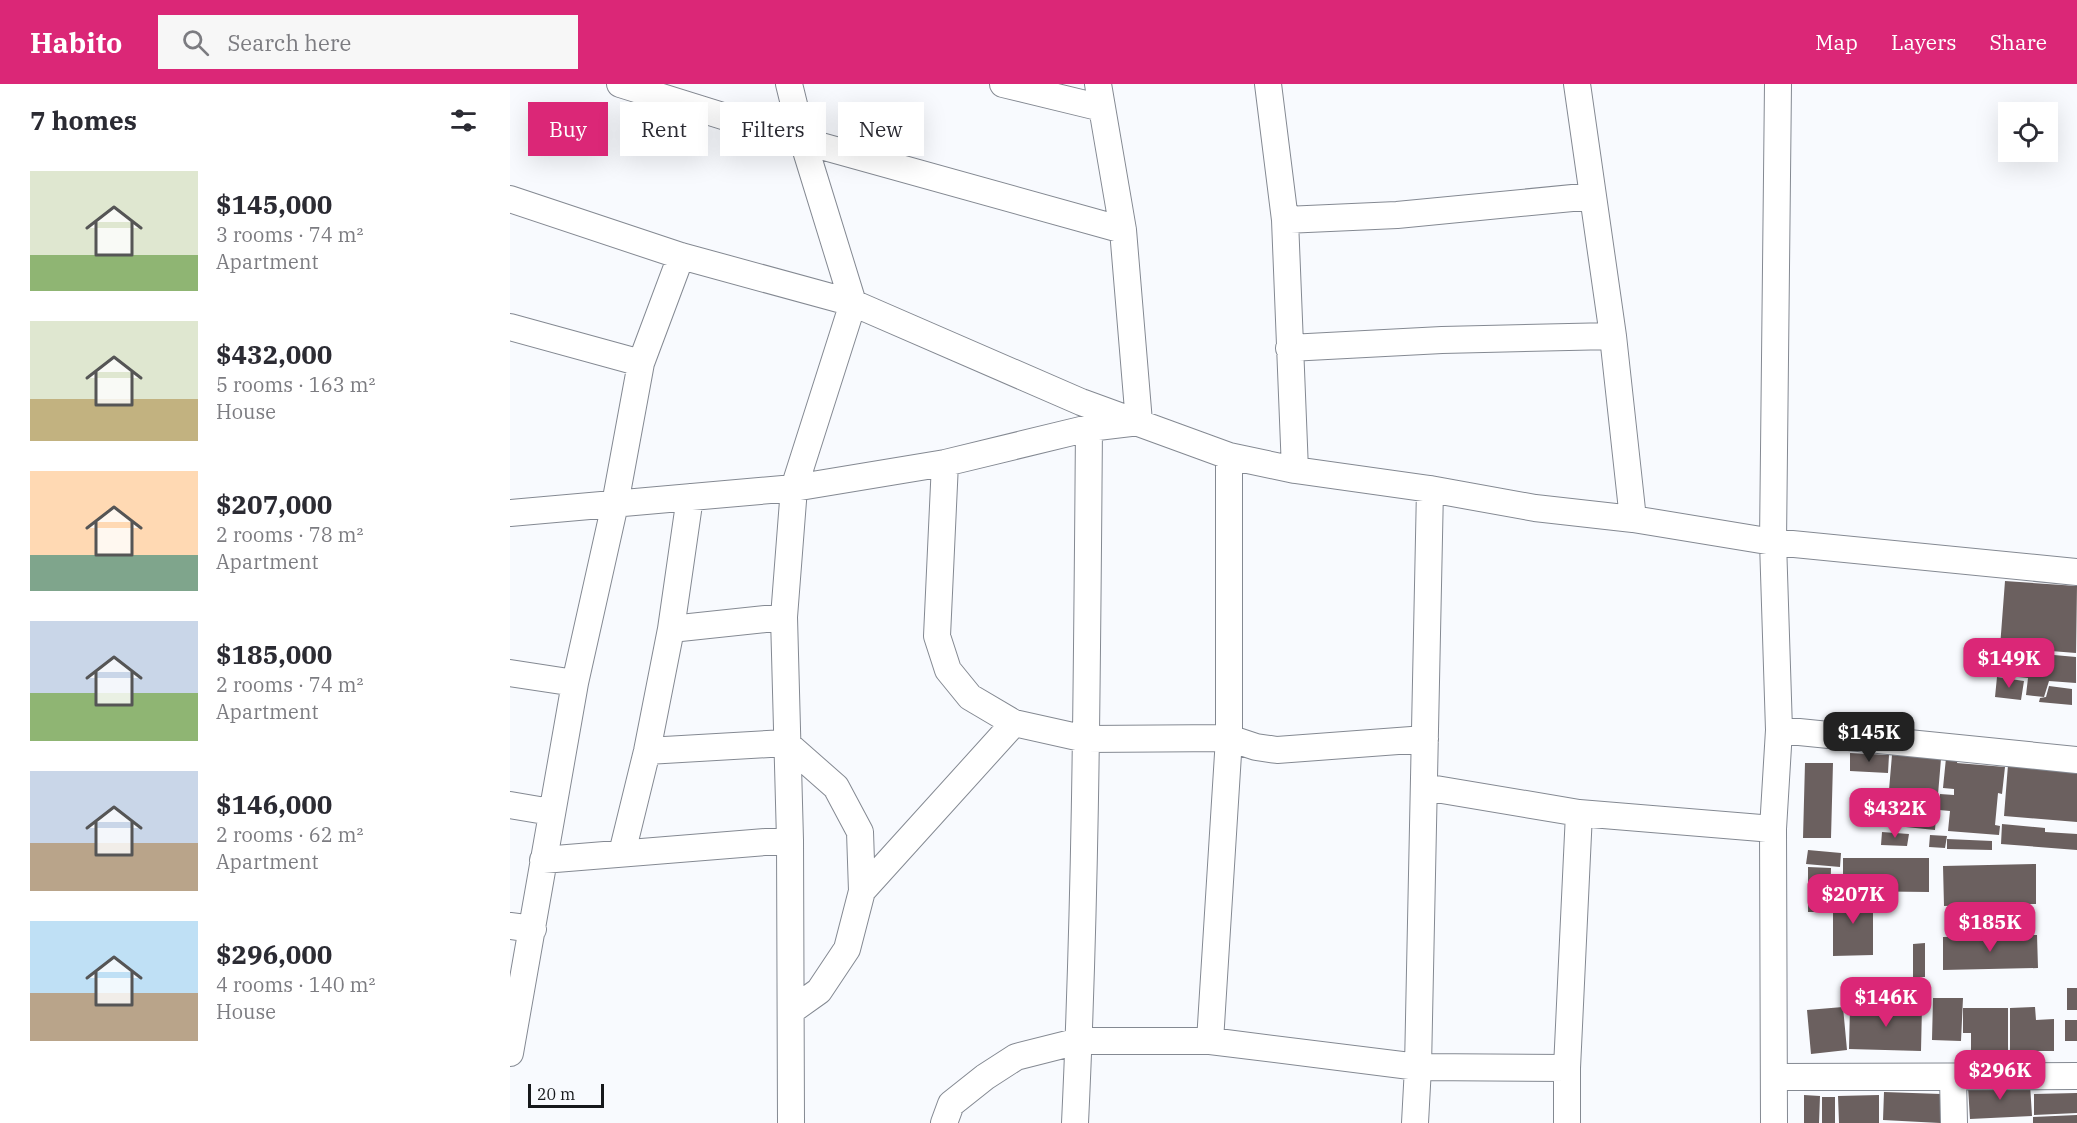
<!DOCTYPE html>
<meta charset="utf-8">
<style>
:root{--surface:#fff;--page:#f7f7f7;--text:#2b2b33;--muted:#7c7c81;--accent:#db2777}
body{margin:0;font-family:"IBM Plex Serif",serif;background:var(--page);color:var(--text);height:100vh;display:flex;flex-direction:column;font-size:22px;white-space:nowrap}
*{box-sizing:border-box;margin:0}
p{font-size:20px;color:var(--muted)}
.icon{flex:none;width:33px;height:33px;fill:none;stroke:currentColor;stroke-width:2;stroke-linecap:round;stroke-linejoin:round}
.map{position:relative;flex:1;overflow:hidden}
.sheet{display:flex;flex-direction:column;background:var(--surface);width:510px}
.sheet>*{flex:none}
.hud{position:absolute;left:18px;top:18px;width:570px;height:54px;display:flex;gap:12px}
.controls{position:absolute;left:1488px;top:18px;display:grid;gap:12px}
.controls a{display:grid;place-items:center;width:60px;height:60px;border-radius:0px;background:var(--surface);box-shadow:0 6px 24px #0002;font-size:30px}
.scale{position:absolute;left:18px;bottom:15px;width:76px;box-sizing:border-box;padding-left:6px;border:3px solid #16181b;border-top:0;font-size:16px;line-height:21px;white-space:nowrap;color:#16181b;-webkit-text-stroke:4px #f8fafe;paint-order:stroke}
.price{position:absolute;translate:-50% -51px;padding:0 14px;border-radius:12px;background:var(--accent);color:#fff;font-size:20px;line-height:39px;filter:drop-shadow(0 2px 3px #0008)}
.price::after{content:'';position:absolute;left:50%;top:36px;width:18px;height:14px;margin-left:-9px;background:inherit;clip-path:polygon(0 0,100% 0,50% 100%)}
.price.selected{background:#222;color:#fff}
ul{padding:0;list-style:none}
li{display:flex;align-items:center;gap:18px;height:150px;padding:0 30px}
li span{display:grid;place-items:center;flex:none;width:168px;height:120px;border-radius:0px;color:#555}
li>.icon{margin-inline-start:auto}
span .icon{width:72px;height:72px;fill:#fffc;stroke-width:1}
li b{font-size:26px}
h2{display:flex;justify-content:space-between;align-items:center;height:72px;padding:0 30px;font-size:26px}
.tag{padding:0 21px;border-radius:0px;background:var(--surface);box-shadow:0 6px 24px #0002;font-size:21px;line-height:54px}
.tag.selected{background:var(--accent);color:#fff}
header{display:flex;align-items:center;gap:36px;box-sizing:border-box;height:84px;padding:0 30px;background:var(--accent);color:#fff}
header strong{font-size:28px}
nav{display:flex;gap:33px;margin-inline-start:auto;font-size:21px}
.search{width:420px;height:54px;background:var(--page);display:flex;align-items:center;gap:15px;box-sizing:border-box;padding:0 21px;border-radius:0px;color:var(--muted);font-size:22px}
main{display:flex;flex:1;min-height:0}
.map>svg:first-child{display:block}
</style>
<header>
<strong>Habito</strong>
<div class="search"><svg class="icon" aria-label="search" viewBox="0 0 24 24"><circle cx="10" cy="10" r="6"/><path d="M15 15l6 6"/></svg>Search here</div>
<nav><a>Map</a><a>Layers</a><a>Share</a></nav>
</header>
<main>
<section class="sheet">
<h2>7 homes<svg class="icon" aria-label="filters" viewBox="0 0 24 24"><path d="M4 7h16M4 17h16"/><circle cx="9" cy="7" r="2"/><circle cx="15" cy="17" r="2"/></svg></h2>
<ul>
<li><span style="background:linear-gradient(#dfe7d0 70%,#8fb573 0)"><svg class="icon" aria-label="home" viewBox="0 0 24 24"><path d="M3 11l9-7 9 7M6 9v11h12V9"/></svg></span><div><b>$145,000</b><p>3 rooms · 74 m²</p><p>Apartment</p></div></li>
<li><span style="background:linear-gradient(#dfe7d0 65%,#c2b280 0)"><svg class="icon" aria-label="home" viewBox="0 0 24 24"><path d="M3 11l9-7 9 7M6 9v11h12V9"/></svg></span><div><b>$432,000</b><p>5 rooms · 163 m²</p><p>House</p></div></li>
<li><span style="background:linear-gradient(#ffd9b3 70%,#7fa58c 0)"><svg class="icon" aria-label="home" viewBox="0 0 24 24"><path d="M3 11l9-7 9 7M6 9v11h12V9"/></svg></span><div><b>$207,000</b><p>2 rooms · 78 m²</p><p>Apartment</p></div></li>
<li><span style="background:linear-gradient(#c9d6e8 60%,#8fb573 0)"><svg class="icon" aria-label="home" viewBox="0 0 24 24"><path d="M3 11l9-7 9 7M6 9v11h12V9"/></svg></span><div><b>$185,000</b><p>2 rooms · 74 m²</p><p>Apartment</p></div></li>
<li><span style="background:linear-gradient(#c9d6e8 60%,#b9a48a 0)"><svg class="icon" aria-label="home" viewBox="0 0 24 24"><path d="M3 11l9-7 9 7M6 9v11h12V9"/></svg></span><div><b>$146,000</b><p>2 rooms · 62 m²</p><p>Apartment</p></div></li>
<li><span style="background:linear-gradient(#bfe0f5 60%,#b9a48a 0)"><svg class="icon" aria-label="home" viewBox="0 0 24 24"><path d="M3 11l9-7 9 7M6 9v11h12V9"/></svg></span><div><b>$296,000</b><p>4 rooms · 140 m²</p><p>House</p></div></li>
</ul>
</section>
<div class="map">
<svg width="1567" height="1039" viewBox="0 0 1567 1039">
<rect width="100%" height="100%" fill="#f8fafe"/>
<path fill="#6b605f" d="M 1495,497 L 1567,502 L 1566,569 L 1490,563 Z
M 1490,566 L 1566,573 L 1566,599 L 1539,597 L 1534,613 L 1516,611 L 1518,594 L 1488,591 Z
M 1487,593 L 1514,597 L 1511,616 L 1485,613 Z
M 1539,602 L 1562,605 L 1562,621 L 1529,618 L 1530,614 L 1536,613 Z
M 1340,669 L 1379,671 L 1378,689 L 1340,687 Z
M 1382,671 L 1431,675 L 1425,746 L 1376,741 Z
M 1436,674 L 1448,675 L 1447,679 L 1495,683 L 1492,710 L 1488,709 L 1485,741 L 1490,742 L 1489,751 L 1438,747 L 1440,727 L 1429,726 L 1430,710 L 1444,711 L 1444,705 L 1433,704 Z
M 1295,679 L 1323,679 L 1321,754 L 1293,754 Z
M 1498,681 L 1567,687 L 1567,738 L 1494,732 Z
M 1492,740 L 1535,744 L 1535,748 L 1567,750 L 1567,766 L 1491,760 Z
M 1372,748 L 1399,750 L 1397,762 L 1371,761 Z
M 1420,751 L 1437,752 L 1435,764 L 1419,763 Z
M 1437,755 L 1482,757 L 1482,766 L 1437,765 Z
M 1298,766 L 1331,769 L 1330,783 L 1296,780 Z
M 1333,774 L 1419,774 L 1419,808 L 1333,807 Z
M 1526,780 L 1526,820 L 1434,822 L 1433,782 Z
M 1298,783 L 1321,784 L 1320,828 L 1298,828 Z
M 1323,811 L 1363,811 L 1363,871 L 1323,872 Z
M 1527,851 L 1528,884 L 1433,886 L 1433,853 Z
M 1415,859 L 1415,893 L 1403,893 L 1403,860 Z
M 1557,904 L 1567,904 L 1567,926 L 1557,926 Z
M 1423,914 L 1453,914 L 1451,957 L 1422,956 Z
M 1340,922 L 1412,923 L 1411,967 L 1339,965 Z
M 1333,923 L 1337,966 L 1301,970 L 1297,926 Z
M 1525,923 L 1526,936 L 1544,935 L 1544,967 L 1500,967 L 1500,924 Z
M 1453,924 L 1498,924 L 1498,968 L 1461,967 L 1461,949 L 1453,949 Z
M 1555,936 L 1567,936 L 1567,957 L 1555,957 Z
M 1520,1000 L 1522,1032 L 1460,1035 L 1458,1003 Z
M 1374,1008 L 1431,1010 L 1430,1039 L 1373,1036 Z
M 1567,1009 L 1567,1029 L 1524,1031 L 1524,1010 Z
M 1294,1011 L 1310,1012 L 1309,1039 L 1294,1039 Z
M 1369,1011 L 1369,1039 L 1329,1039 L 1328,1012 Z
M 1312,1013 L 1325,1013 L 1325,1039 L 1312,1039 Z
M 1567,1031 L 1567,1039 L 1523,1039 L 1523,1033 Z"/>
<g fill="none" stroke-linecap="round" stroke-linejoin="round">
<g stroke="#848992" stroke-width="28">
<path id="minor" d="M 110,0 L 293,57 L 613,146
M 279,0 L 293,57 L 343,219 L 284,404 L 274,533 L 280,756 L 281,1039
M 493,0 L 592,24
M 758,0 L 775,136 L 785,386
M 1067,0 L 1103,252 L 1123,435
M 0,115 L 171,172 L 343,219 L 571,318 L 719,372 L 785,386 L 920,405 L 1025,424 L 1123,435 L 1263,458 L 1567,488
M 775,136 L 887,131 L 1083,112
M 0,243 L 131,279 L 105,420 L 65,599 L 0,969
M 779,264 L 932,256 L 1103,252
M 131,279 L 171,172
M 435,379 L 427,552 L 438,586 L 460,613 L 504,639 L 576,655 L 719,654 L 746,663 L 767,666 L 915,655
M 0,429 L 284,404 L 435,379 L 579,344 L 629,338 L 613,146 L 588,0
M 161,545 L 274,533
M 0,589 L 65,599
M 1269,646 L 1567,676
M 137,667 L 276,659 L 326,703 L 350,748 L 352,807 L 337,865 L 309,907 L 281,927
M 914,703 L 1069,729 L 1263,745
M 0,721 L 41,728
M 112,769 L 137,667 L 161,545 L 180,413
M 33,776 L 280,756
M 352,807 L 504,639
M 0,842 L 23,845
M 700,957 L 719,654 L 719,372
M 1265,993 L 1567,992
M 1443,994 L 1444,1039
M 434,1039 L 441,1020 L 475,993 L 506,973 L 569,957 L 700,957 L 908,983 L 1057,984
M 565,1039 C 576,808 577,576 579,344
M 905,1039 L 908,983 L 920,405
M 1057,1039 L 1057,984 L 1069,729
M 1264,1039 L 1263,745 L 1269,646 L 1263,458 L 1268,0"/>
</g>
<use href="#minor" stroke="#fff" stroke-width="26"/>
</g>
</svg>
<div class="controls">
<a><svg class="icon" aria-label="locate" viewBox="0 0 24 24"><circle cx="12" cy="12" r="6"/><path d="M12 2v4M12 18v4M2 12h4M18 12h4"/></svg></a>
</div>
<div class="scale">20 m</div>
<b class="price" style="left:1499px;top:605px">$149K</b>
<b class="price selected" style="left:1359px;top:679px">$145K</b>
<b class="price" style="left:1385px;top:755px">$432K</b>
<b class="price" style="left:1343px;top:841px">$207K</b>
<b class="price" style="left:1480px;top:869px">$185K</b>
<b class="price" style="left:1376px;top:944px">$146K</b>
<b class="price" style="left:1490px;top:1017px">$296K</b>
<div class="hud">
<a class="tag selected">Buy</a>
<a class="tag">Rent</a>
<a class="tag">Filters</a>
<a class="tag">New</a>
</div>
</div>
</main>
